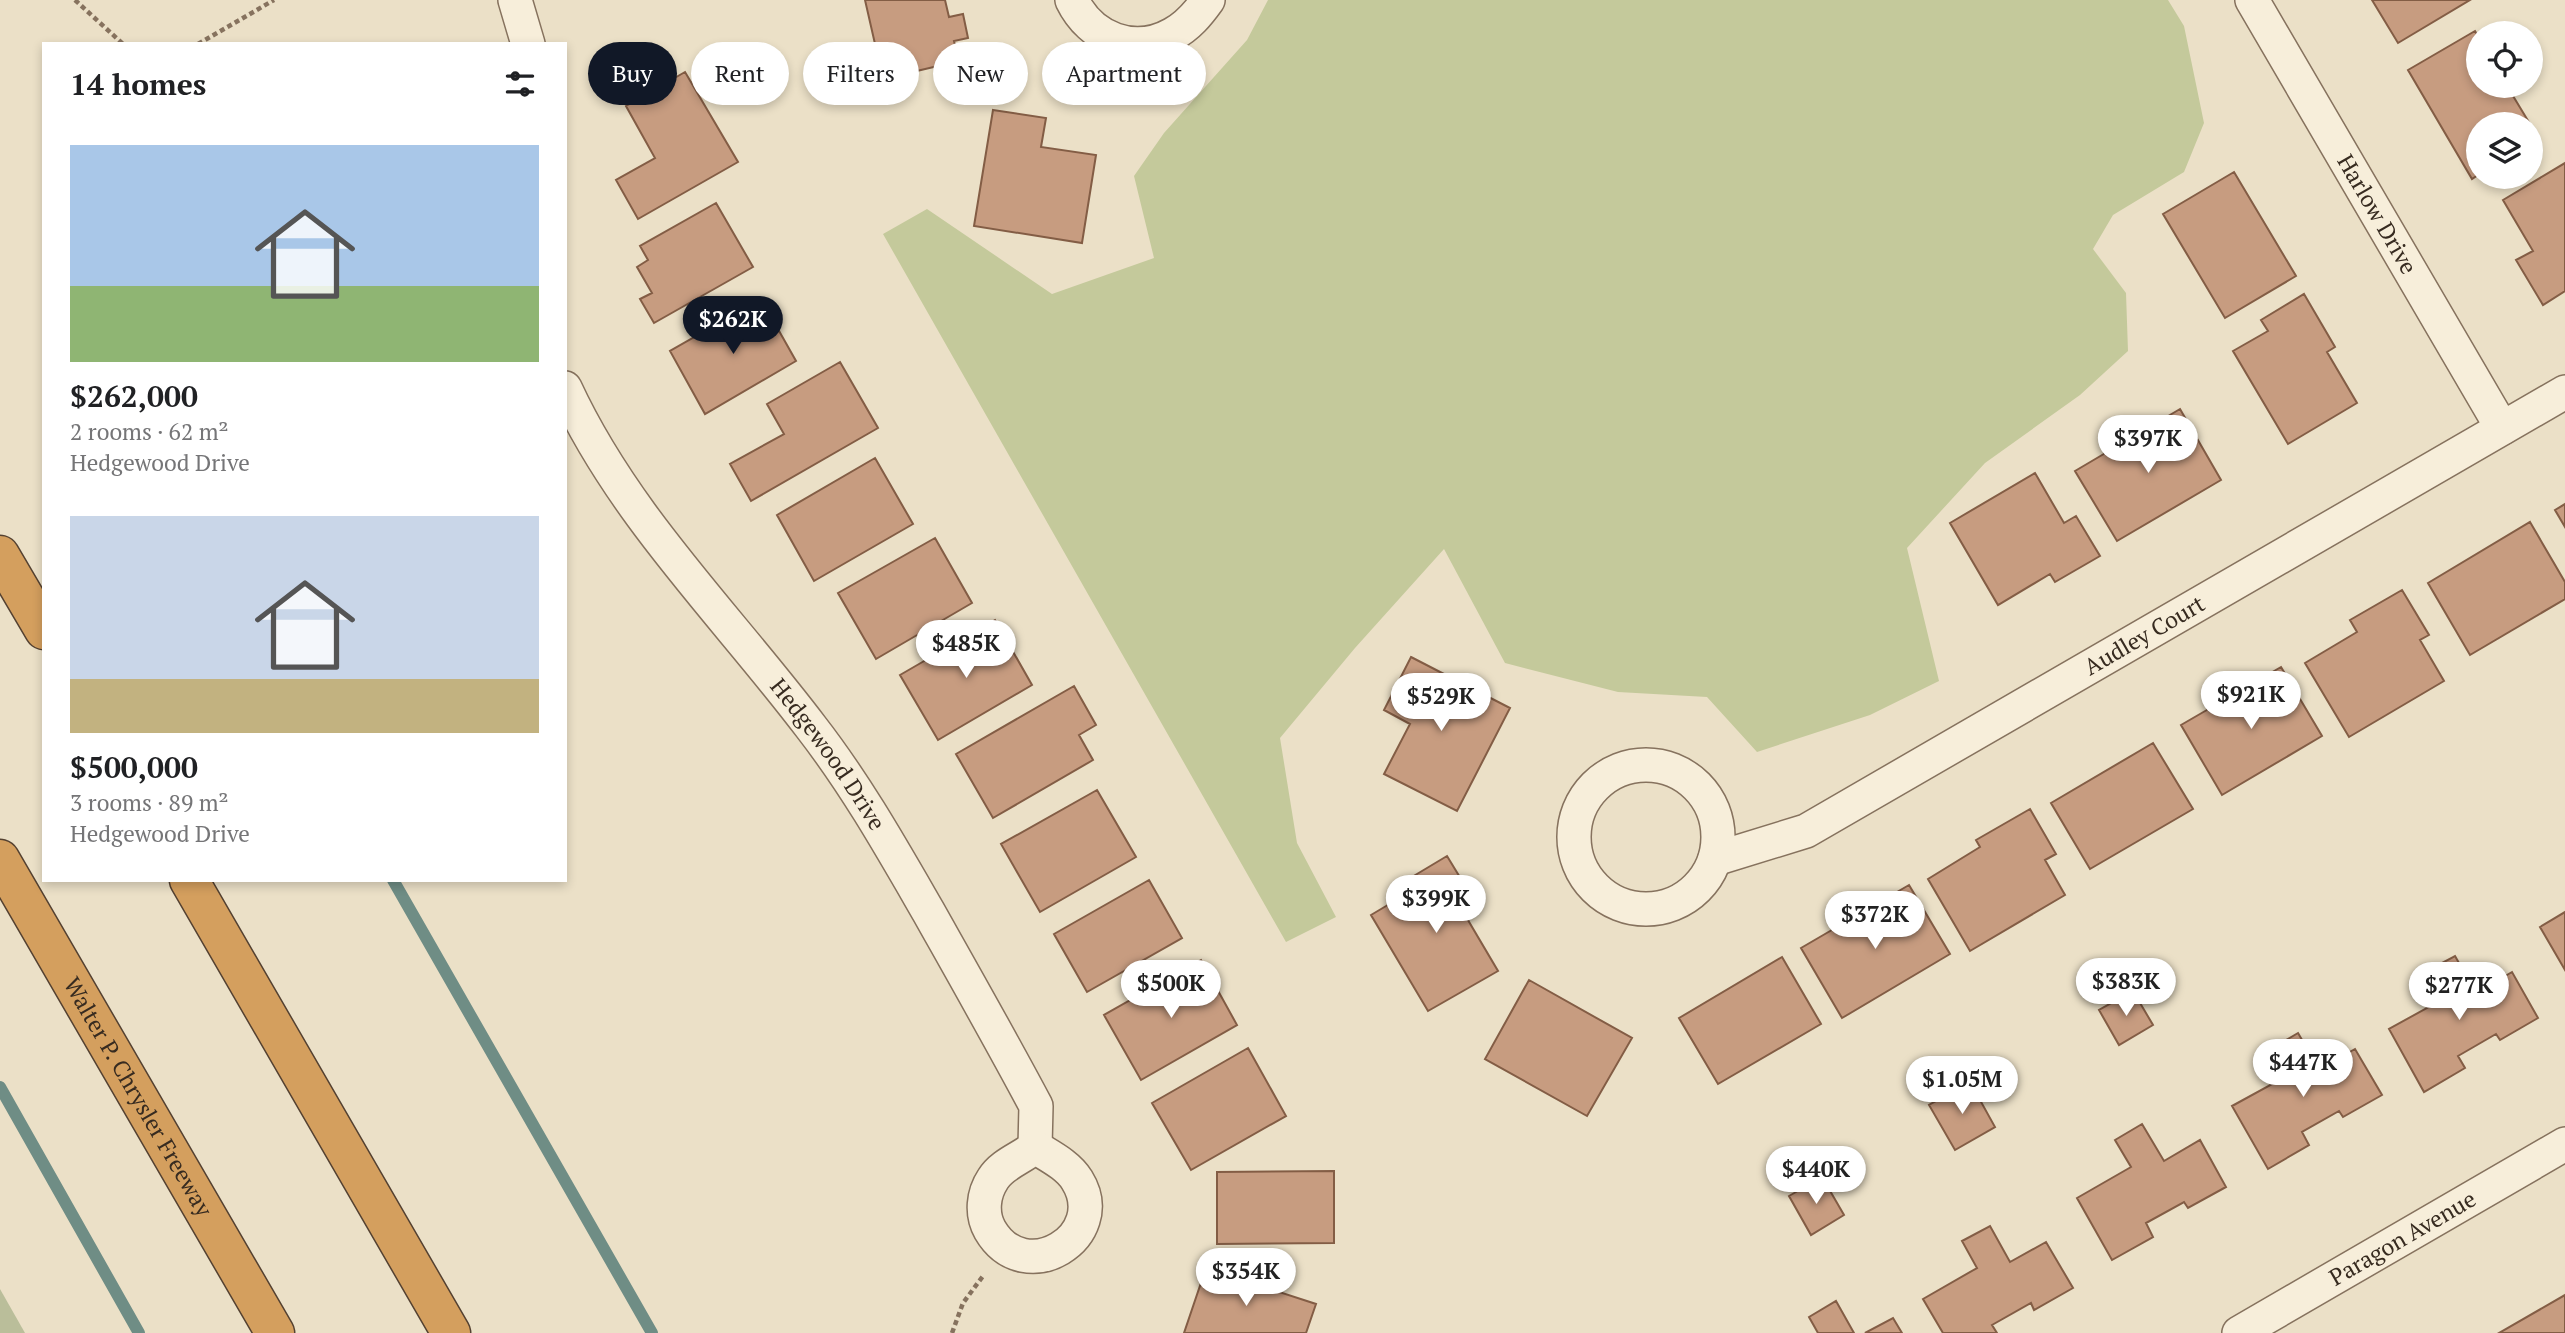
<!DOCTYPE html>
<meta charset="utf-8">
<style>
:root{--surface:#fff;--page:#f6f6f6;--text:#202124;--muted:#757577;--accent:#111827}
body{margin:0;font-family:"PT Serif",serif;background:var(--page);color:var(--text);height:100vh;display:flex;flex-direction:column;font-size:26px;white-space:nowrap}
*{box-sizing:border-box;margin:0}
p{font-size:23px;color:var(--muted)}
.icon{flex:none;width:38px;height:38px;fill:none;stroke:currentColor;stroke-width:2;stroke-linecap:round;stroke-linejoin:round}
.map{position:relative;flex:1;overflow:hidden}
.drawer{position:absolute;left:42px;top:42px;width:525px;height:840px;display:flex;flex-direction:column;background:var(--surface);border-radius:0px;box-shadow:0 4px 10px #0003}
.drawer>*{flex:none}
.guide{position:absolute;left:588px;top:42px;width:665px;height:63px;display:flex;gap:14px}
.fabs{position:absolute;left:2466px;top:21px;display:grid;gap:14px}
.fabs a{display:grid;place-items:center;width:77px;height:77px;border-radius:50%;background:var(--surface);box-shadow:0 4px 10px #0003;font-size:35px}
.price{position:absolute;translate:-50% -60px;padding:0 16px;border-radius:24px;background:#fff;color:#222;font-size:23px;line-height:46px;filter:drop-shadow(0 2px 4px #0008)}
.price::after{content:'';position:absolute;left:50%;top:42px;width:21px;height:16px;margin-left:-10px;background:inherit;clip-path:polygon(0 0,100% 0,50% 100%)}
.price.on{background:var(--accent);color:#fff}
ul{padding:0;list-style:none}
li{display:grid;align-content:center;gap:14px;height:371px;padding:0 28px}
li span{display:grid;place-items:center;height:217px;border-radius:0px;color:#555}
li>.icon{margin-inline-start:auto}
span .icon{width:126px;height:126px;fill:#fffc;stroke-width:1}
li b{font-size:30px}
h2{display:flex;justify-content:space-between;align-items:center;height:84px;padding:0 28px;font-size:30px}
.tag{padding:0 24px;border-radius:32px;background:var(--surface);box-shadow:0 4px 10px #0003;font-size:24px;line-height:63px}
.tag.on{background:var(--accent);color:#fff}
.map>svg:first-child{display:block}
</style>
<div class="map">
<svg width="2565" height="1333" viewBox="0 0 2565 1333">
<rect width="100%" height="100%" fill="#ebe0c7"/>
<path fill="#c4c99b" d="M 1268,0 L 2168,0 L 2184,26 L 2204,123 L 2184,172 L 2113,215 L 2093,249 L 2126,293 L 2128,351 L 2080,395 L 1985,463 L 1907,548 L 1939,681 L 1870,715 L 1757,752 L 1707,697 L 1618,692 L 1505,663 L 1444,549 L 1355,648 L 1280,738 L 1297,843 L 1336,917 L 1286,942 L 883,234 L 927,209 L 1052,294 L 1154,258 L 1134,176 L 1164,133 L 1247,40 Z"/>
<path fill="#babe9a" d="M 0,1289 L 25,1333 L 0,1333 Z"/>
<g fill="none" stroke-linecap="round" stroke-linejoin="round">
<path stroke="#6f8d85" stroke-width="12" d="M 393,880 L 652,1333
M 0,1087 L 139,1333"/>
</g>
<path fill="#c79c80" stroke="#835d45" stroke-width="2" d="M 865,0 L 945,0 L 949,17 L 963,14 L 968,38 L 954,41 L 959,61 L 883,79 Z
M 2372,0 L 2470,0 L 2398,43 Z
M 2475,31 L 2478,36 L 2478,86 L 2507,86 L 2530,124 L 2478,124 L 2478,175 L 2472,179 L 2408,70 Z
M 685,72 L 738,162 L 638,219 L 616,180 L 655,158 L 626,106 Z
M 993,110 L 1046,118 L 1041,147 L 1096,155 L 1082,243 L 974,226 Z
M 2530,125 L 2539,139 L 2530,144 Z
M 2565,163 L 2565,291 L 2543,305 L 2516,260 L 2533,251 L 2503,200 Z
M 2234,172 L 2296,276 L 2225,318 L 2163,214 Z
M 716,203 L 753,267 L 654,323 L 640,299 L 652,293 L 637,267 L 648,260 L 640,246 Z
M 2304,294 L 2335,347 L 2327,352 L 2357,403 L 2288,444 L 2233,351 L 2268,331 L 2261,320 Z
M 761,299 L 796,361 L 705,414 L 670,351 Z
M 840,362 L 878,428 L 751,501 L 730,464 L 784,434 L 767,404 Z
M 2180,409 L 2221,480 L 2117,541 L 2075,471 Z
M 875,458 L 913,524 L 814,581 L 777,515 Z
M 2035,473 L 2064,523 L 2076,516 L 2100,556 L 2055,582 L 2050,574 L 1998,605 L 1950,523 Z
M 2565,504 L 2565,527 L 2555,510 Z
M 2530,522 L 2565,582 L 2565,599 L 2470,655 L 2428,583 Z
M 935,538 L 972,603 L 876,659 L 838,593 Z
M 2402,590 L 2429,635 L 2420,640 L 2444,681 L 2349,737 L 2305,663 L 2357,632 L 2350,620 Z
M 995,620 L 1032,685 L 938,740 L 900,675 Z
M 1411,657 L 1510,708 L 1457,811 L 1384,774 L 1410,724 L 1384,710 Z
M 2281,667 L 2322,736 L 2222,795 L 2181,725 Z
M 1074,686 L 1096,725 L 1079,735 L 1093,760 L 993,818 L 956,754 Z
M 2153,743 L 2193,809 L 2090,869 L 2051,803 Z
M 1097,790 L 1136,857 L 1040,912 L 1001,844 Z
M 2030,809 L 2056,854 L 2045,860 L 2065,895 L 1970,951 L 1928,879 L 1980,847 L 1976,840 Z
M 1447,856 L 1478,907 L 1465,915 L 1498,971 L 1428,1011 L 1371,915 L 1413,890 L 1407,880 Z
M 1149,880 L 1182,938 L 1087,992 L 1054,934 Z
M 1909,885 L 1950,954 L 1842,1018 L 1801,948 Z
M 2565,912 L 2565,970 L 2540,927 Z
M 2455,956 L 2476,993 L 2512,972 L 2538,1018 L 2500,1040 L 2496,1034 L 2458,1056 L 2465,1068 L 2424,1092 L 2389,1029 L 2443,999 L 2427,971 Z
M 1782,957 L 1821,1024 L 1718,1084 L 1679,1018 Z
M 1201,960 L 1237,1025 L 1141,1080 L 1104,1015 Z
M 1529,980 L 1632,1038 L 1587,1116 L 1485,1059 Z
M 2133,991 L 2153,1025 L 2119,1045 L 2099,1010 Z
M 2298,1033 L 2319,1069 L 2355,1049 L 2382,1095 L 2343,1117 L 2339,1111 L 2302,1132 L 2309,1145 L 2268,1169 L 2232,1106 L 2287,1076 L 2271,1049 Z
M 1248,1048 L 1286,1116 L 1191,1170 L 1152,1103 Z
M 1970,1082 L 1995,1127 L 1955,1150 L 1929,1105 Z
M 2142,1124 L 2164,1161 L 2200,1140 L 2226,1187 L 2188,1208 L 2184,1202 L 2146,1223 L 2153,1237 L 2112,1260 L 2077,1198 L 2131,1167 L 2115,1140 Z
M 1334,1171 L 1334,1243 L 1217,1244 L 1217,1172 Z
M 1822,1177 L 1844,1215 L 1811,1235 L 1789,1196 Z
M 1990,1226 L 2010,1262 L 2046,1242 L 2073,1288 L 2034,1310 L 2031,1303 L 1992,1325 L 1997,1333 L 1943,1333 L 1923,1299 L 1977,1268 L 1962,1241 Z
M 1206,1268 L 1316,1304 L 1306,1333 L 1184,1333 Z
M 2565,1295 L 2565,1333 L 2499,1333 Z
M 1836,1301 L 1854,1333 L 1818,1333 L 1809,1317 Z
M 1893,1318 L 1902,1333 L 1865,1333 Z"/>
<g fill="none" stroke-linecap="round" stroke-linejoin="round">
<g stroke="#86725e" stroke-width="36">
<g id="street">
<path d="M 515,0 L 528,44"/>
<path d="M 1072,0 C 1091,39 1134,56 1173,34 C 1188,26 1198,14 1208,0"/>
<path id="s1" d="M 2252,0 L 2502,428"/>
<path id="s2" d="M 565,388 C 624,516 727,616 811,727 C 856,785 891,847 928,911 C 964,975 1001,1040 1036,1106 L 1035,1147"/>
<circle cx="1646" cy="837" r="72"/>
<path id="s3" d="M 1715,859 L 1806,831 L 2565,392"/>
<path d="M 1035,1147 C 1049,1156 1068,1165 1077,1180 C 1112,1236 1025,1290 990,1230 C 981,1214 983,1194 993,1179 C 1002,1164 1022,1158 1035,1147 Z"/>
<path id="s4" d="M 2239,1333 L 2565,1144"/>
</g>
</g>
<g stroke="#544131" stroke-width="41">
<g id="highway">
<path d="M 0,555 L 44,630"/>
<path id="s5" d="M 0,859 L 275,1333"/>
<path d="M 189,880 L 451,1333"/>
</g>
</g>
<path stroke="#86725e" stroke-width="4.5" stroke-dasharray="5 3.5" stroke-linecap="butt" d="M 75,0 L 123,44
M 198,44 L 274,0
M 952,1333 L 963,1303 L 983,1276"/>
<use href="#street" stroke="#f7eeda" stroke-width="33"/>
<use href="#highway" stroke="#d49f5e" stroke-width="38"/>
</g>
<g text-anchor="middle" stroke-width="6" stroke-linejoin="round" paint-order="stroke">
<g font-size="23" fill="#372b20" stroke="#f3ead6">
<text dy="8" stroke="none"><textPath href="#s1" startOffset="248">Harlow Drive</textPath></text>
<text dy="8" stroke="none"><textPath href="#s3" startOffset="486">Audley Court</textPath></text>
<text dy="8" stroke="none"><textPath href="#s2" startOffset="452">Hedgewood Drive</textPath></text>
<text dy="8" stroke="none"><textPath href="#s5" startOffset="275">Walter P. Chrysler Freeway</textPath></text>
<text dy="8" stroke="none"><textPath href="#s4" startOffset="189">Paragon Avenue</textPath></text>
</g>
</g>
</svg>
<div class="fabs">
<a><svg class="icon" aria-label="locate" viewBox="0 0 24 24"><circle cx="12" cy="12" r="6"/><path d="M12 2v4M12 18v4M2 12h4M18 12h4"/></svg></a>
<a><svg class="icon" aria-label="layers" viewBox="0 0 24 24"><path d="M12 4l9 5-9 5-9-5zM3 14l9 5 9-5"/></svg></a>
</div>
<b class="price on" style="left:733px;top:356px">$262K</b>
<b class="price" style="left:2148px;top:475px">$397K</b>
<b class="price" style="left:966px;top:680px">$485K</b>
<b class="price" style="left:2251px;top:731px">$921K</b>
<b class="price" style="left:1441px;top:733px">$529K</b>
<b class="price" style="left:1436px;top:935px">$399K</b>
<b class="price" style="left:1875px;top:951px">$372K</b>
<b class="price" style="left:2126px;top:1018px">$383K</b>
<b class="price" style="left:1171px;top:1020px">$500K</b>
<b class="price" style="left:2459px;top:1022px">$277K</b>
<b class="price" style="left:2303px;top:1099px">$447K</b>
<b class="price" style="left:1962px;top:1116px">$1.05M</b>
<b class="price" style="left:1816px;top:1206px">$440K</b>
<b class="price" style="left:1246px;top:1308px">$354K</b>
<div class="guide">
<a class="tag on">Buy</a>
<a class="tag">Rent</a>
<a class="tag">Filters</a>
<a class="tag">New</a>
<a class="tag">Apartment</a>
</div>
<section class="drawer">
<h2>14 homes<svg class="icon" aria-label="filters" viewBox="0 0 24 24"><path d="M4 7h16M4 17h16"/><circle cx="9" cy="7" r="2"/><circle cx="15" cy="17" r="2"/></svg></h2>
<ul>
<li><span style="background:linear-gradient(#a9c7e8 65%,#8fb573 0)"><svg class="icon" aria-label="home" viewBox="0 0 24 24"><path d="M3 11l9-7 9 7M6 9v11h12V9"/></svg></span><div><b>$262,000</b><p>2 rooms · 62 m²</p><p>Hedgewood Drive</p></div></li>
<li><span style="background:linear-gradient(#c9d6e8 75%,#c2b280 0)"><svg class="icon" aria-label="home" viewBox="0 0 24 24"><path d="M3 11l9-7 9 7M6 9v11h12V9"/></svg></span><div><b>$500,000</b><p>3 rooms · 89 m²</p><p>Hedgewood Drive</p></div></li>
</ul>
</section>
</div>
